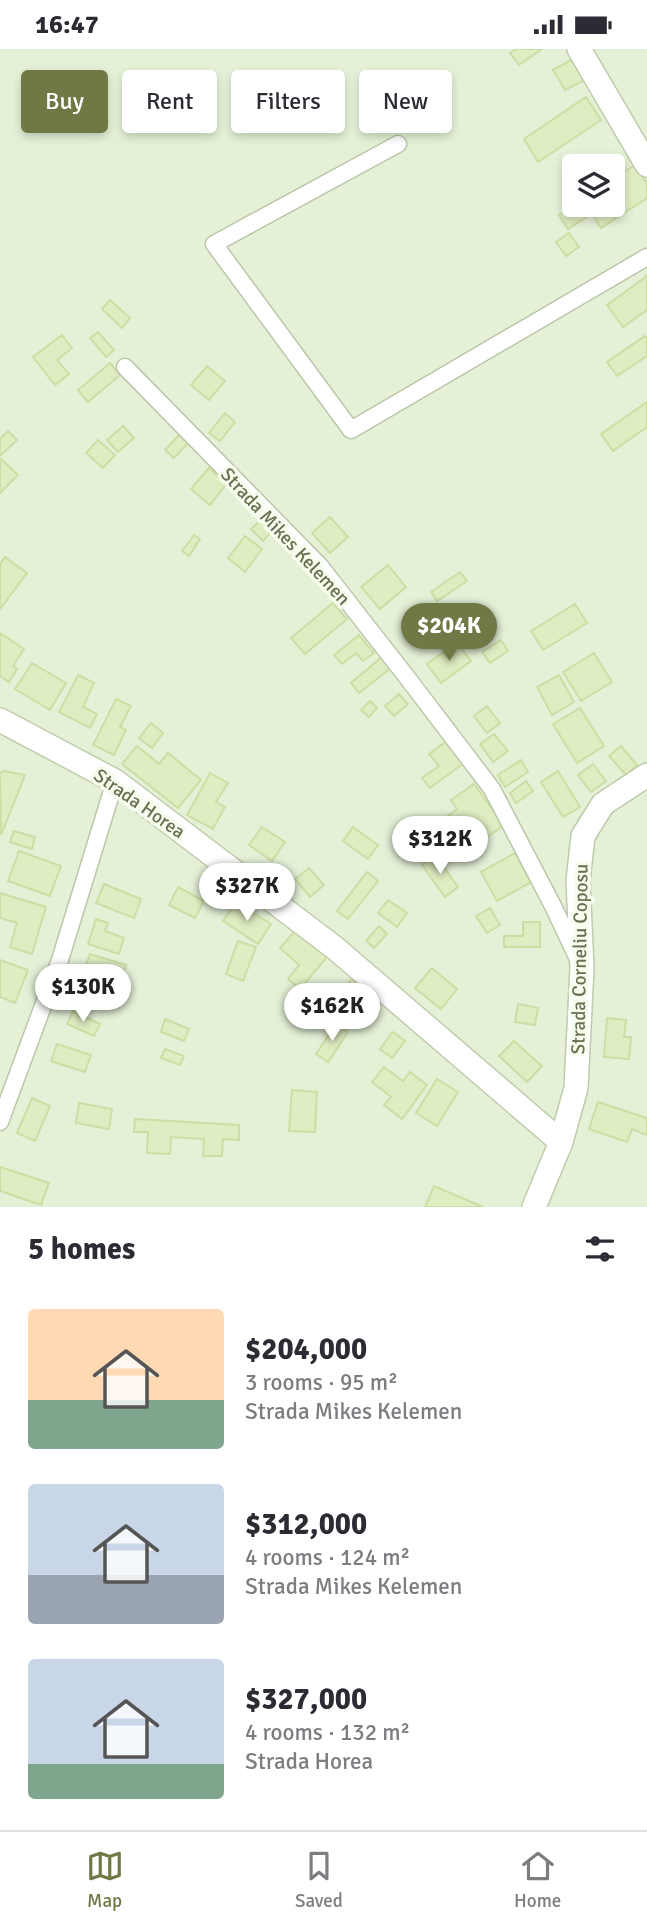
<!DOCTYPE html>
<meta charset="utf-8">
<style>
:root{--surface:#fff;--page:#f2f2f3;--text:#2b2b33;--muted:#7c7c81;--line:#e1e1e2;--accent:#707845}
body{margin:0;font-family:Signika,sans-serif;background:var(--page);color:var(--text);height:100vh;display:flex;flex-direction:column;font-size:26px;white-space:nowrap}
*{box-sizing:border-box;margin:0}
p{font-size:23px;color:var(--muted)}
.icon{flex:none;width:38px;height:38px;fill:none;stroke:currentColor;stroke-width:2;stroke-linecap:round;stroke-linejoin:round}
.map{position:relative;height:1158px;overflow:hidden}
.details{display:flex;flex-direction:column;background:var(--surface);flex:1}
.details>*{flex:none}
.banner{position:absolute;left:21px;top:21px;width:606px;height:63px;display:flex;gap:14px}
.fabs{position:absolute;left:562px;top:105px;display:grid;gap:14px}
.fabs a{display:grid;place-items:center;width:63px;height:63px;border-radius:7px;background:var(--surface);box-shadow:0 4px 10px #0003;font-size:35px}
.price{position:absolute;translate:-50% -60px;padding:0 16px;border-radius:24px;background:#fff;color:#222;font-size:23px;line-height:46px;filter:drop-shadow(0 2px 4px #0008)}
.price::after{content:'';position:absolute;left:50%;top:42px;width:21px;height:16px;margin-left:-10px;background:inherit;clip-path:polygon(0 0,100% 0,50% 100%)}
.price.on{background:var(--accent);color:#fff}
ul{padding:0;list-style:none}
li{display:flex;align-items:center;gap:21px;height:175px;padding:0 28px}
li span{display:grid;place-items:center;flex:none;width:196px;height:140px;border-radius:7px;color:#555}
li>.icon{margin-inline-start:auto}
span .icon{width:84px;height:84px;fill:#fffc;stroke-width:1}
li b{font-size:30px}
h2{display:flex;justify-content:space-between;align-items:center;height:84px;padding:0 28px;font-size:30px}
.pill{padding:0 24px;border-radius:7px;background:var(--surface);box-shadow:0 4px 10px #0003;font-size:24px;line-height:63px}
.pill.on{background:var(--accent);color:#fff}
.status{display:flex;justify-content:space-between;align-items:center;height:49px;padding:0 35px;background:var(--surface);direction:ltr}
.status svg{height:19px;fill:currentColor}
.tabs{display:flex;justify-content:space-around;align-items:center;height:98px;border-top:2px solid var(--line);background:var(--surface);font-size:19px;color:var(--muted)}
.tabs a{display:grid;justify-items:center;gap:4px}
.tabs .on{color:var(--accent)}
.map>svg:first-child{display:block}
</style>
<div class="status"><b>16:47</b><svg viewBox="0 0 49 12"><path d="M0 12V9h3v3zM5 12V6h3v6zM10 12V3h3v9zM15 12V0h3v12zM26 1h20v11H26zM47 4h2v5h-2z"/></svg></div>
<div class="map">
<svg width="647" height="1158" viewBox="0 0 647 1158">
<rect width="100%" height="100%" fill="#f0fae8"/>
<path fill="#e5f1d7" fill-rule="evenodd" d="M 0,0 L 647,0 L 647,1158 L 0,1158 ZM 574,117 L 612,117 L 612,156 L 574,156 Z"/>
<path fill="#dfedc2" stroke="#ccdea4" stroke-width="2" d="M 516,0 L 542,0 L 519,16 L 510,4 Z
M 573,10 L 585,31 L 565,41 L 553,21 Z
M 586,48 L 601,71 L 538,113 L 524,90 Z
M 635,116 L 647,134 L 647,149 L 601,179 L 586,156 L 612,156 L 612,138 L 615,137 L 612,130 Z
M 575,156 L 580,156 L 588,167 L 568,180 L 559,166 Z
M 569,184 L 579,198 L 566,207 L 556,193 Z
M 647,227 L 647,261 L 623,278 L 607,256 Z
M 110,251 L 130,269 L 122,279 L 102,260 Z
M 98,283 L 114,301 L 106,308 L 90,289 Z
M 62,286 L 72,299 L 57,311 L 69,325 L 55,336 L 33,308 Z
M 645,287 L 647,290 L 647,307 L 617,327 L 607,313 Z
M 110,314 L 120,326 L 88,353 L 78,341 Z
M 207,317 L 225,332 L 209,351 L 191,336 Z
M 647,353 L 647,378 L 613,402 L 601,385 Z
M 225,364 L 235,373 L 220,392 L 209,384 Z
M 123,377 L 134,389 L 118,403 L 107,391 Z
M 8,382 L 17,391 L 0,407 L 0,390 Z
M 179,386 L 188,394 L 174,409 L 165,401 Z
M 98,391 L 115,406 L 103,419 L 86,404 Z
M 1,410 L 18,426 L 0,444 L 0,411 Z
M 209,419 L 227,434 L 210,456 L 191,440 Z
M 330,468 L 348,488 L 330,504 L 312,484 Z
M 263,469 L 274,480 L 263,492 L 251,480 Z
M 194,486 L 200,490 L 189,507 L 182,502 Z
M 245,487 L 262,500 L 245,523 L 228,509 Z
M 5,508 L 27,524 L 0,560 L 0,515 Z
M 388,516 L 406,538 L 380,560 L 361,538 Z
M 460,523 L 467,532 L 437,552 L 431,543 Z
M 333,554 L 347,570 L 305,605 L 291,589 Z
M 575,555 L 587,574 L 543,601 L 531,582 Z
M 0,584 L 24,600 L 13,617 L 17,620 L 9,633 L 0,627 Z
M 359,586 L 374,604 L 363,612 L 356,604 L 342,615 L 334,606 Z
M 501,591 L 508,602 L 490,614 L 482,603 Z
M 457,594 L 471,612 L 441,634 L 427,615 Z
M 594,604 L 612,633 L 581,652 L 563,623 Z
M 383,607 L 392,618 L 359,644 L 351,634 Z
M 32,614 L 66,634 L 50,661 L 15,640 Z
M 78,626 L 94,634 L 83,658 L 97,665 L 90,679 L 59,663 Z
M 559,626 L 574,653 L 552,666 L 537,638 Z
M 399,645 L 408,655 L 394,667 L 385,657 Z
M 116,650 L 131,657 L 120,678 L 126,681 L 114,706 L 93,696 Z
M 370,652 L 377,659 L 369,668 L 361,661 Z
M 487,657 L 500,674 L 487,684 L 474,667 Z
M 580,659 L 604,697 L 577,714 L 553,675 Z
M 151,674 L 163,684 L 152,699 L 139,689 Z
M 494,685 L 508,702 L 493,713 L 480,695 Z
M 448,691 L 464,714 L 430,739 L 422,729 L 439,717 L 429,705 Z
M 137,697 L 159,715 L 168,704 L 201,731 L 178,759 L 122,715 Z
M 621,697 L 637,716 L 626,726 L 609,707 Z
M 521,711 L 528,723 L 505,738 L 498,726 Z
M 593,715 L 606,732 L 591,743 L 578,726 Z
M 4,722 L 25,726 L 1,786 L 0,724 Z
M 558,722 L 580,758 L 563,768 L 541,733 Z
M 210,724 L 228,734 L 216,753 L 225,758 L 213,780 L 187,766 Z
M 526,732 L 533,742 L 516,754 L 510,744 Z
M 474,735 L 504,776 L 466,804 L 453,786 L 428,803 L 418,789 L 457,760 L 451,751 Z
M 262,778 L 285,793 L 272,812 L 249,796 Z
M 353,778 L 378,796 L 368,810 L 343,792 Z
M 14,782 L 35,788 L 32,800 L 10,793 Z
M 19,802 L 61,817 L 50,847 L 8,832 Z
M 515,804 L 531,833 L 497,852 L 481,823 Z
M 435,806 L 458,838 L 445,848 L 422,816 Z
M 309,819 L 324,836 L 310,848 L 295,830 Z
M 367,823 L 378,832 L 348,870 L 337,862 Z
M 222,828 L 236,837 L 222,858 L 208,849 Z
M 104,835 L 141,850 L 134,869 L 96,854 Z
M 178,838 L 204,852 L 195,869 L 169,856 Z
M 0,844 L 46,858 L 32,905 L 10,898 L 17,874 L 0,869 Z
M 388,851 L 407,864 L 397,878 L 378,864 Z
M 236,853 L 271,875 L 258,895 L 223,872 Z
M 490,859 L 500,876 L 487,884 L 476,867 Z
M 96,870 L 108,874 L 105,882 L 124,889 L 119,905 L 88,895 Z
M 523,873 L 540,873 L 540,898 L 504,898 L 504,887 L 523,887 Z
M 379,877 L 387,885 L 374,899 L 366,892 Z
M 296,881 L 327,908 L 300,940 L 288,930 L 299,916 L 280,899 Z
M 238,892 L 256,898 L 243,932 L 226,925 Z
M 90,905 L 126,916 L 121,931 L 85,919 Z
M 0,911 L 28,921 L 15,954 L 0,948 Z
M 432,919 L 457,940 L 441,960 L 415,939 Z
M 75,926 L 110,940 L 102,959 L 68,946 Z
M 353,927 L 372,939 L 350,972 L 332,959 Z
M 518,955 L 538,959 L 535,976 L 515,973 Z
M 73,962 L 100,975 L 94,987 L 67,975 Z
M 607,969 L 626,971 L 624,988 L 631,988 L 629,1010 L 604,1008 Z
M 165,970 L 189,980 L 184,992 L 161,983 Z
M 336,975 L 348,983 L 328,1013 L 316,1005 Z
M 393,983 L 405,992 L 392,1009 L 380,1000 Z
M 514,992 L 542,1017 L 527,1033 L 499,1007 Z
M 57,995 L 91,1006 L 85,1023 L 51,1012 Z
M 165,1000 L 184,1007 L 180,1016 L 161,1009 Z
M 384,1018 L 403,1032 L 410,1023 L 427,1036 L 402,1070 L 384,1056 L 391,1048 L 372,1033 Z
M 437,1030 L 458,1043 L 437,1077 L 416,1064 Z
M 292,1041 L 317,1043 L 315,1083 L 289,1082 Z
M 32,1049 L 50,1057 L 35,1092 L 17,1084 Z
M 598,1053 L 647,1069 L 647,1086 L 632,1080 L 627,1093 L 589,1080 Z
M 79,1054 L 112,1060 L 109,1080 L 76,1074 Z
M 135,1070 L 239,1076 L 239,1091 L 223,1090 L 222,1107 L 203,1107 L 204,1090 L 171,1088 L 170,1105 L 147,1104 L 148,1083 L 134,1083 Z
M 0,1118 L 49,1134 L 41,1156 L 0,1142 Z
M 434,1137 L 483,1158 L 425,1158 Z"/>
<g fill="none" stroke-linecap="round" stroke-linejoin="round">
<g stroke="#bcc6aa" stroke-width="19">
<path id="street" d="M 398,95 L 214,195 L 351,381 L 647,208
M 125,318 L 320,517 L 406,627 L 492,740 L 553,857 L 578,910
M 0,1073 L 60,911 L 115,732"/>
</g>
<g stroke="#bfcbab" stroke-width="26">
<path id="secondary" d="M 579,0 L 647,116
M 0,671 L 115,732 L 335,899 L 561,1093
M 534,1158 L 561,1093 L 576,1039 L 582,919 L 578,832 L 583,787 L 603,755 L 647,726"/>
</g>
<use href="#street" stroke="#fff" stroke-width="16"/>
<use href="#secondary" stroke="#fff" stroke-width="23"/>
</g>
<g text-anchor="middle" stroke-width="7" stroke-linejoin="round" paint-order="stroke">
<g font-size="19" fill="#68714f" stroke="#f5fdee">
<text transform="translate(286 487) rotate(47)" y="7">Strada Mikes Kelemen</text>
<text transform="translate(140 754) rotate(35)" y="7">Strada Horea</text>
<text transform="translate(579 910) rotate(-89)" y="7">Strada Corneliu Coposu</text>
</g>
</g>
</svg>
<div class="fabs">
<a><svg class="icon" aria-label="layers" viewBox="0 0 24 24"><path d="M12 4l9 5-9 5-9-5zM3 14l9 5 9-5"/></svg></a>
</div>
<b class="price on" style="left:449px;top:614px">$204K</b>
<b class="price" style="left:440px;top:827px">$312K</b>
<b class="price" style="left:247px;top:874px">$327K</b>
<b class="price" style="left:83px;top:975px">$130K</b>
<b class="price" style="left:332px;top:994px">$162K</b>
<div class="banner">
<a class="pill on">Buy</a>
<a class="pill">Rent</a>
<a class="pill">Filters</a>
<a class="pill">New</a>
</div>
</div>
<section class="details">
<h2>5 homes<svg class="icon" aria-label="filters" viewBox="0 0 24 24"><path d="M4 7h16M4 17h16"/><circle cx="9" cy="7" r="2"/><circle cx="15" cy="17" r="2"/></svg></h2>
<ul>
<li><span style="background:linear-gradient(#ffd9b3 65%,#7fa58c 0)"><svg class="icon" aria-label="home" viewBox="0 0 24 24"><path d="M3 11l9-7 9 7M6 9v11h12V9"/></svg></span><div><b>$204,000</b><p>3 rooms · 95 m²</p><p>Strada Mikes Kelemen</p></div></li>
<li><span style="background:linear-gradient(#c9d6e8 65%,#9aa5b1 0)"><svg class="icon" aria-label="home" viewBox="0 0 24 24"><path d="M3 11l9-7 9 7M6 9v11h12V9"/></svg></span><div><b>$312,000</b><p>4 rooms · 124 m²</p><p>Strada Mikes Kelemen</p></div></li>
<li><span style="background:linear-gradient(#c9d6e8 75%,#7fa58c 0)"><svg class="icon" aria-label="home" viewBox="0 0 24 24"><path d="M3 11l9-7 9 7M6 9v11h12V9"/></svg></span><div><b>$327,000</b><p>4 rooms · 132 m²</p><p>Strada Horea</p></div></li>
</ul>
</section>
<nav class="tabs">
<a class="on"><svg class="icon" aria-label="map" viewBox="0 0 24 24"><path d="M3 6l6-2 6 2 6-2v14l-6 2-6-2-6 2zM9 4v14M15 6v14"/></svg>Map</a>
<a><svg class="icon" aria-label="saved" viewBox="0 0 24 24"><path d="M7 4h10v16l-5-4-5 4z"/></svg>Saved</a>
<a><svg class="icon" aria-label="home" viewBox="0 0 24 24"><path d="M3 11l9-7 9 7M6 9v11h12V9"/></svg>Home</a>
</nav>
